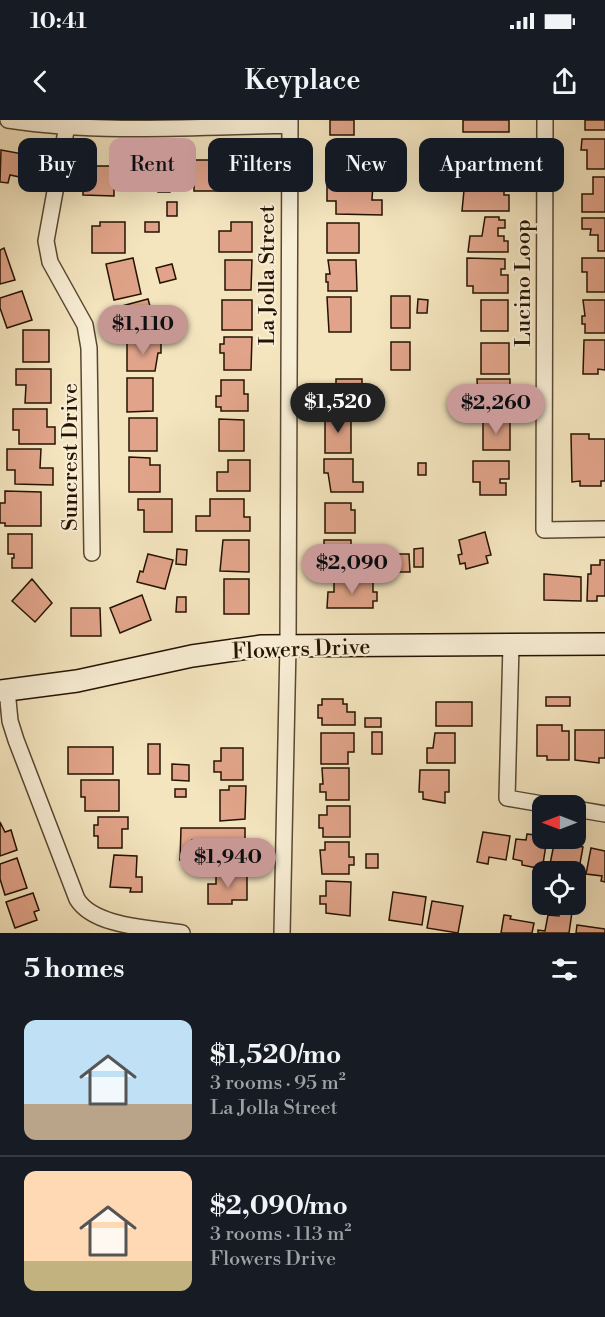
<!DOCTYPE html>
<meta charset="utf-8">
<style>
:root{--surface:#171b24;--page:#242831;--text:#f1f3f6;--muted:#9ea1a6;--line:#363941;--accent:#c59692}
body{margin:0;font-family:"Libre Bodoni",serif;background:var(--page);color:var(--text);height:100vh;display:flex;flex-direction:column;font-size:22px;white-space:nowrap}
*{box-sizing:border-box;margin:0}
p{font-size:20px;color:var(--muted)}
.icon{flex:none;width:33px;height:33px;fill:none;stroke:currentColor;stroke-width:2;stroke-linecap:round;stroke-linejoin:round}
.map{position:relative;height:813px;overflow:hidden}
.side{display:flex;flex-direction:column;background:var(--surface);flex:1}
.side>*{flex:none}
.guide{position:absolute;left:18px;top:18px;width:570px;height:54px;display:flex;gap:12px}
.needle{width:39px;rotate:270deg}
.tools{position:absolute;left:532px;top:675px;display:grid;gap:12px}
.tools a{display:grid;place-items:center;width:54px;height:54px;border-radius:12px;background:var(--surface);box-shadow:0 6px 24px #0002;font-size:30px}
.price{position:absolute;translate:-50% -51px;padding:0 14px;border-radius:21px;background:var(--accent);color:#111;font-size:20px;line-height:39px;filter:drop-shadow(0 2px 3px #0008)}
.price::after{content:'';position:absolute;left:50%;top:36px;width:18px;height:14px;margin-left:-9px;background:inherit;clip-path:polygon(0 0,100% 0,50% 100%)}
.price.current{background:#222;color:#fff}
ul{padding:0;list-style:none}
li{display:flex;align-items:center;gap:18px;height:150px;padding:0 24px}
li+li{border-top:2px solid var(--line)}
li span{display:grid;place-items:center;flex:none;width:168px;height:120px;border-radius:12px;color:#555}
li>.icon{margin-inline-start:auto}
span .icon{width:72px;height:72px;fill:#fffc;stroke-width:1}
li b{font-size:26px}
h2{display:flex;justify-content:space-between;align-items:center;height:72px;padding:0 24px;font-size:26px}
.tag{padding:0 21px;border-radius:12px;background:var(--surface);box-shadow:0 6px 24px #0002;font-size:21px;line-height:54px}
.tag.current{background:var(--accent);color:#111}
.status{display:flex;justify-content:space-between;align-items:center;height:42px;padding:0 30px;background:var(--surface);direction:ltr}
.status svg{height:16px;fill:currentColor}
header{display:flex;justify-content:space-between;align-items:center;height:78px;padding:0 24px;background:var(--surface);font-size:27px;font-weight:600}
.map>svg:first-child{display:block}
</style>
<div class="status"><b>10:41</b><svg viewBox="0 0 49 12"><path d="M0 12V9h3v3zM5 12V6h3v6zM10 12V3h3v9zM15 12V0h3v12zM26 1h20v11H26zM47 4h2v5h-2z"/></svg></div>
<header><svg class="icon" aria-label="back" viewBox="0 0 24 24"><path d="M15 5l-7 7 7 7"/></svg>Keyplace<svg class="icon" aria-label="share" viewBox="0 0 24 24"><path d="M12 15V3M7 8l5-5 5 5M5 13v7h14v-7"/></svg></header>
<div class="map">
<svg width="605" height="813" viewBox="0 0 605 813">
<rect width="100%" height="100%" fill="#f4e5bf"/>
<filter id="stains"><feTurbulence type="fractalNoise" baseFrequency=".00333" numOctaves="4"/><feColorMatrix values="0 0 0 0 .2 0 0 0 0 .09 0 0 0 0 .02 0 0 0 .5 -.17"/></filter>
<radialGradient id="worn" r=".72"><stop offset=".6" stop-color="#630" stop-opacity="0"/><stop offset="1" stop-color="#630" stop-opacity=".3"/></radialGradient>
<path fill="#e1a48a" stroke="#251302" stroke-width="1.5" d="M 330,0 L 354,0 L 354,15 L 330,15 Z
M 463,0 L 509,0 L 509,12 L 463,12 Z
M 585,0 L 605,0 L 605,10 L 585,10 Z
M 582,19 L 605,19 L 605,49 L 587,49 L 587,30 L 581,30 Z
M 463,20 L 493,20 L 495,37 L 509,37 L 509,52 L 463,52 Z
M 346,21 L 375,22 L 375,52 L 346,52 Z
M 1,30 L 34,36 L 29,59 L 10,55 L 8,63 L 0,62 Z
M 158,36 L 188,36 L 187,67 L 170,67 L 170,72 L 158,72 Z
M 121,39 L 151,40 L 151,69 L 120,68 Z
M 194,40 L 224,40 L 224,71 L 194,71 Z
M 231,40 L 262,40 L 262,62 L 241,62 L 241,65 L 231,65 Z
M 83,46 L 114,46 L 114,76 L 83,75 Z
M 593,57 L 605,57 L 605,92 L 582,92 L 582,74 L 593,74 Z
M 465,60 L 504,60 L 504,75 L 509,75 L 509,91 L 462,91 Z
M 327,63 L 373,64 L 372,80 L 382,80 L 382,95 L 336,94 L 336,81 L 327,81 Z
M 167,82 L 177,82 L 177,96 L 167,96 Z
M 485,97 L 499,97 L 499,100 L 505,100 L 505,108 L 498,108 L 498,116 L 504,116 L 504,121 L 508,121 L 508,132 L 468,132 L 470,116 L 482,116 Z
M 582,98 L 605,98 L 605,131 L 598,131 L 598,115 L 590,115 L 591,109 L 582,109 Z
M 100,102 L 125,102 L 125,133 L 92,133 L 92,106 L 100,106 Z
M 145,102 L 159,102 L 159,112 L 145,112 Z
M 231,102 L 252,102 L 252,132 L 219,132 L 219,111 L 231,111 Z
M 327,103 L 359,103 L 359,133 L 327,133 Z
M 4,128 L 15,160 L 0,164 L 0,130 Z
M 133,138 L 141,174 L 114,180 L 106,144 Z
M 467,138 L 505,139 L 505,149 L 501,149 L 501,155 L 508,155 L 508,173 L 473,173 L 473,166 L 467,166 Z
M 582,138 L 605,138 L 605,172 L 587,172 L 587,152 L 582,152 Z
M 225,140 L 252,140 L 251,170 L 225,170 Z
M 328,140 L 356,140 L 357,171 L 328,171 L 328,162 L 326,162 L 326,154 L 330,154 Z
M 172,144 L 176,159 L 160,163 L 156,148 Z
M 22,171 L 32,200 L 7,208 L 0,188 L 0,178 Z
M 391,176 L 410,176 L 410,208 L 391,208 Z
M 327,177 L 351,177 L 351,212 L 329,212 Z
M 148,179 L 153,197 L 158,196 L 161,207 L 126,215 L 118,187 Z
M 418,179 L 428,180 L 427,193 L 417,193 Z
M 222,180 L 252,180 L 252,210 L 222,210 Z
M 481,180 L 508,180 L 508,211 L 481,211 Z
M 583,180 L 605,180 L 605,213 L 585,213 L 585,204 L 582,204 L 582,196 L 585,196 Z
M 23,210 L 49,210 L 49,242 L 23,242 Z
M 224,217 L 252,217 L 251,250 L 224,250 L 224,233 L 220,233 L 220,224 L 224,224 Z
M 584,220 L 605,220 L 605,250 L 598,249 L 598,254 L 583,254 Z
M 127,222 L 161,222 L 161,233 L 158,233 L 155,251 L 127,251 Z
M 391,222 L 410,222 L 410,250 L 391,250 Z
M 481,223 L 509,223 L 509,254 L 481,254 Z
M 16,249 L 51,249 L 51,283 L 25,283 L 26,265 L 16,265 Z
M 127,258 L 153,258 L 153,291 L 127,292 Z
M 336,259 L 362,259 L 362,291 L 326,291 L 326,273 L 331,273 L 331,267 L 336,267 Z
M 477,259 L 510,259 L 510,276 L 506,275 L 506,282 L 510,282 L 509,293 L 482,293 L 482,280 L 478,280 Z
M 221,260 L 244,260 L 244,274 L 248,274 L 248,291 L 221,291 L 221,287 L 216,287 L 216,276 L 221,276 Z
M 13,289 L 47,289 L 47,307 L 55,307 L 55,324 L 19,324 L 19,310 L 13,310 Z
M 325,296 L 351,296 L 351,333 L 325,333 Z
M 129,298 L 157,298 L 157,331 L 129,331 Z
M 219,299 L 244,300 L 244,331 L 219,331 Z
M 483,300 L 510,300 L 510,330 L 483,330 Z
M 571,314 L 589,314 L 589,319 L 605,319 L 605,361 L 601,361 L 601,366 L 580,366 L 580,361 L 572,362 Z
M 7,329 L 41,329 L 40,348 L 53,348 L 53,365 L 15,364 L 15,350 L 7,350 Z
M 129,337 L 150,338 L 150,345 L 160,345 L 160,372 L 129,372 Z
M 324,339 L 353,339 L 353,362 L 363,362 L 363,372 L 331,372 L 328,353 L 324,353 Z
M 228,340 L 250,340 L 250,371 L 217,371 L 217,352 L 228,352 Z
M 473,341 L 509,341 L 509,359 L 500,359 L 500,363 L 506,363 L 506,375 L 480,375 L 480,362 L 473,362 Z
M 418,343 L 426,343 L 426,355 L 418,355 Z
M 5,371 L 41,372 L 41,406 L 5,406 L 5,403 L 0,403 L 0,383 L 5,383 Z
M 138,379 L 172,379 L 172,412 L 144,412 L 144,390 L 138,390 Z
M 210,379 L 244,379 L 244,397 L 250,397 L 250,411 L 196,411 L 196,396 L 210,396 Z
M 325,383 L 351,383 L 351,390 L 355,390 L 355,413 L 325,413 Z
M 485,412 L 491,435 L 486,436 L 488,443 L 466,449 L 465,443 L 460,444 L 458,435 L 462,434 L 459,420 Z
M 8,414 L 32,414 L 32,448 L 12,448 L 12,438 L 14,438 L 14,434 L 8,434 Z
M 223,420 L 249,420 L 249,452 L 220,451 Z
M 324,420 L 351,420 L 351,427 L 356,426 L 356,440 L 367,440 L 367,451 L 330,452 L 330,432 L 324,432 Z
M 423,428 L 423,447 L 414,447 L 414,429 Z
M 177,429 L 187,430 L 186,445 L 176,444 Z
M 148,434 L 173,440 L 165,469 L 137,462 L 140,451 L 143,452 Z
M 397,434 L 409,434 L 410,452 L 397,452 Z
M 600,440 L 605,440 L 605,476 L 597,476 L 597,481 L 587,481 L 588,454 L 591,454 L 591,445 L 600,445 Z
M 544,454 L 581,457 L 581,481 L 544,480 Z
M 32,459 L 52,483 L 35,502 L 12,481 Z
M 224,459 L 249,459 L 249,494 L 224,494 Z
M 334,460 L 373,460 L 373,472 L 377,472 L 377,481 L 373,481 L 373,488 L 327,488 L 328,472 L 334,472 Z
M 142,475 L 151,500 L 120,513 L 110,488 Z
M 177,477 L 186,477 L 186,492 L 176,492 Z
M 71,488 L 100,488 L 101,516 L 71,516 Z
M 546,577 L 570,577 L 570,586 L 546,586 Z
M 322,579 L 343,579 L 343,584 L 347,584 L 347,592 L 355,592 L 355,605 L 322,605 L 322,598 L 318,598 L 318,585 L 322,585 Z
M 436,582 L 472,582 L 472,606 L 436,606 Z
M 365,598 L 381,598 L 381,607 L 365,607 Z
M 537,605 L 562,605 L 562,611 L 569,611 L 569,640 L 547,640 L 547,636 L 537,636 Z
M 575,610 L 605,610 L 605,638 L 599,638 L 599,643 L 575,640 Z
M 372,612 L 382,612 L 382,634 L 372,634 Z
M 321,613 L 354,613 L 354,632 L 348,632 L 348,644 L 321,644 Z
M 435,613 L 455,613 L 455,643 L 427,643 L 427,628 L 433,628 Z
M 148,624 L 160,624 L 160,654 L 148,654 Z
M 68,627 L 113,627 L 113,654 L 68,654 Z
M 221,628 L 243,628 L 243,660 L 221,660 L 221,652 L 214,652 L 214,641 L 221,641 Z
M 172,644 L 189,645 L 189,661 L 172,660 Z
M 322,648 L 349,648 L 349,680 L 326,680 L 326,672 L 320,672 L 320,664 L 323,664 Z
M 420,650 L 449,650 L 449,672 L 445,672 L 445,683 L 423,679 L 423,672 L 419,672 Z
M 81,660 L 119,660 L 119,691 L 85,691 L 85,677 L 81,677 Z
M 229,666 L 246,666 L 245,699 L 220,701 L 220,670 L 229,670 Z
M 175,669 L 186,669 L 186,677 L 175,677 Z
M 327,686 L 350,686 L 350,717 L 323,717 L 323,708 L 319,708 L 319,695 L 327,695 Z
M 98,697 L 128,697 L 128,709 L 122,709 L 122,728 L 98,728 L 98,716 L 94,716 L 94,705 L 98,705 Z
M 0,702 L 5,712 L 11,710 L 17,730 L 0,736 Z
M 181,708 L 245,708 L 245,747 L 215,747 L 215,720 L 192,720 L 192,740 L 180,740 Z
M 483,712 L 510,716 L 506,740 L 489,737 L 488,744 L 477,742 Z
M 527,714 L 535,715 L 534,719 L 537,720 L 538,716 L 547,718 L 543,744 L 538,744 L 537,748 L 522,745 L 522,741 L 513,739 L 516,719 L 526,720 Z
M 561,720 L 576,723 L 576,726 L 583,727 L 579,749 L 550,744 L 554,724 L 560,725 Z
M 325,722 L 349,722 L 349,737 L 354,737 L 354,745 L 349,745 L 349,754 L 322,754 L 320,730 L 325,730 Z
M 591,728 L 605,731 L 605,762 L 601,761 L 602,756 L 586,754 Z
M 366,734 L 378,734 L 378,748 L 366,748 Z
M 114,735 L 137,736 L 136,757 L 142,757 L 142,772 L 130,772 L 131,768 L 110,767 Z
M 17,738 L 27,768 L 5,775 L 0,759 L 0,744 Z
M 216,753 L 247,753 L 247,780 L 232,780 L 232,784 L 208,784 L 208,764 L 216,764 Z
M 326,761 L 351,762 L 350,796 L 326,793 L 326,784 L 320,784 L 320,776 L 326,776 Z
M 393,772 L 426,777 L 422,805 L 389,800 Z
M 33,773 L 39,790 L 34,792 L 37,800 L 15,808 L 6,782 Z
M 432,781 L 463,786 L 458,813 L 427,808 Z
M 560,790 L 572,792 L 569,813 L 538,813 L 538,810 L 545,811 L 548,795 L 559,796 Z
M 504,795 L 511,796 L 510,799 L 534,803 L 532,813 L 501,813 Z
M 577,805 L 605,809 L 605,813 L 576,813 Z"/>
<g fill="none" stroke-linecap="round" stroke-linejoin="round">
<g stroke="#594831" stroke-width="18">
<path id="street" d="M 8,0 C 101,14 196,7 290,5
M 68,0 L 46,121 L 50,142 L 85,205 L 89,228 L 92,433
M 545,0 L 544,410 L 605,409
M 511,525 L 507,678 L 554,686
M 7,570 L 10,601 L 16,620 L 77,779 C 94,807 151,808 182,813
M 576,689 L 605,694
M 282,813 L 288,525 L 290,0"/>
</g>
<g stroke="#251302" stroke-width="24">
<path id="secondary" d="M 0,571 L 77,561 L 192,536 L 262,526 L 605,524"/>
</g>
<use href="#street" stroke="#f8eed5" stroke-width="15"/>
<use href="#secondary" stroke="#f8eed5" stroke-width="21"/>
</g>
<g text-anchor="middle" stroke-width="4.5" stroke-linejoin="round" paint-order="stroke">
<g font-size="22" fill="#251302" stroke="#f8eed5">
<text transform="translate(266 155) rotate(-90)" y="8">La Jolla Street</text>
<text transform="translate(522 163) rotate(-90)" y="8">Lucino Loop</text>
<text transform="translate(69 337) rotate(-90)" y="8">Suncrest Drive</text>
<text transform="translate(301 528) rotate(-2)" y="8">Flowers Drive</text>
</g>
</g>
<rect width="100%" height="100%" filter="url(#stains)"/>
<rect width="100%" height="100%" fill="url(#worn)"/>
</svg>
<div class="tools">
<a><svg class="needle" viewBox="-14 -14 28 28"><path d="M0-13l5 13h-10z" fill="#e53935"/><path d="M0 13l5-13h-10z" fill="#9ea1a6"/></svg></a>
<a><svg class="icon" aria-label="locate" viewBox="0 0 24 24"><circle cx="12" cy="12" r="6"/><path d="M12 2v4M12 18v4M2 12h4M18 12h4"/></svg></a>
</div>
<b class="price" style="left:143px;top:236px">$1,110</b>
<b class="price current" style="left:338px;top:314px">$1,520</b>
<b class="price" style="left:496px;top:315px">$2,260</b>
<b class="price" style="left:352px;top:475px">$2,090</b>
<b class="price" style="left:228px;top:769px">$1,940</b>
<div class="guide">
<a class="tag">Buy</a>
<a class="tag current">Rent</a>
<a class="tag">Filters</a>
<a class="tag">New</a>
<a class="tag">Apartment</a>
</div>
</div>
<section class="side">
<h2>5 homes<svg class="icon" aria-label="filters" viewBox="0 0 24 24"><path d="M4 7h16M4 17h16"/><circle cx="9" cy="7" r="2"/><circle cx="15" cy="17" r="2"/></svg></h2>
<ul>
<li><span style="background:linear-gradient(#bfe0f5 70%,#b9a48a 0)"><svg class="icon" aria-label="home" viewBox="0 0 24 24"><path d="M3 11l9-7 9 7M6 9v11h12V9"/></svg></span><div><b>$1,520/mo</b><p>3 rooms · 95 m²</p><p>La Jolla Street</p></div></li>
<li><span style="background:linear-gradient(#ffd9b3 75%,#c2b280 0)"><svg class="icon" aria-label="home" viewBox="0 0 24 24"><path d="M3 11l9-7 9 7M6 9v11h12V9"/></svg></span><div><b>$2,090/mo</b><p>3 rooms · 113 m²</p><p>Flowers Drive</p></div></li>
</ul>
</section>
